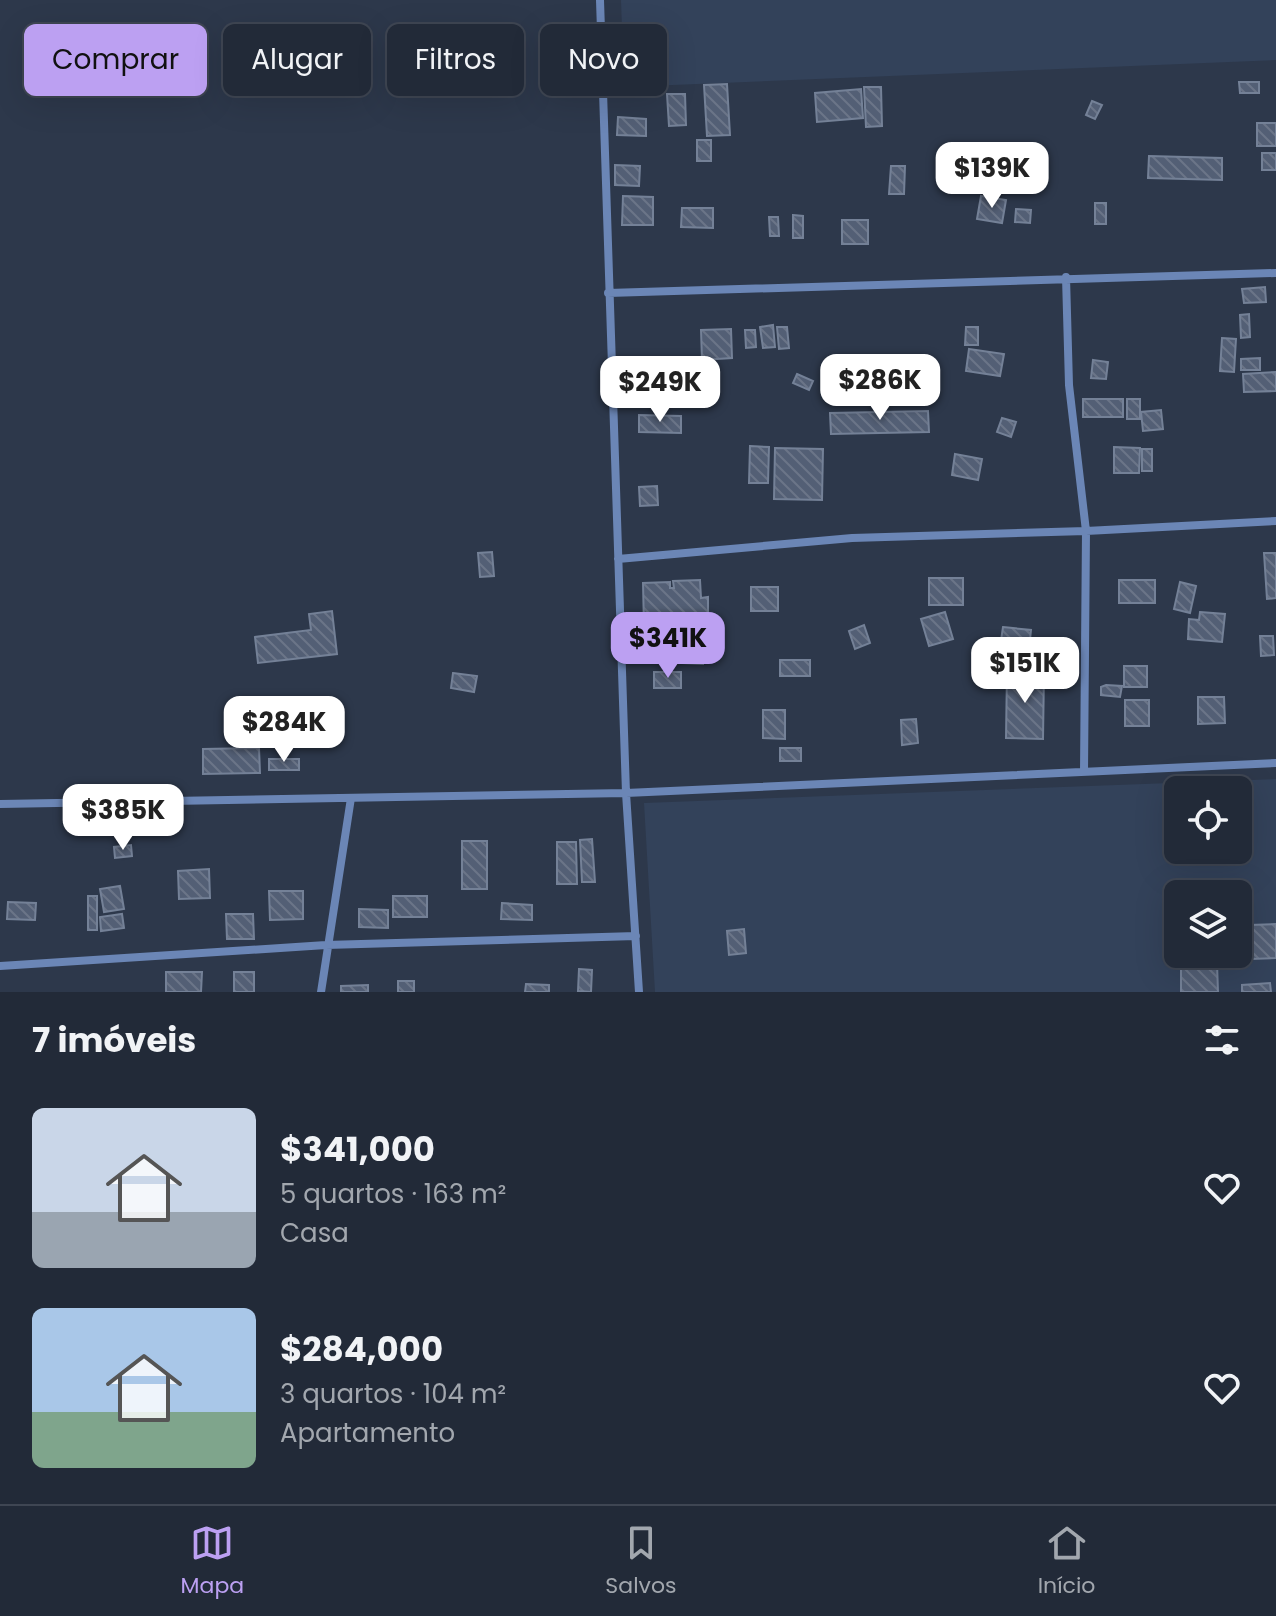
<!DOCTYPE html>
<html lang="pt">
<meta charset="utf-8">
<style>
:root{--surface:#222a38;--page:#2e3643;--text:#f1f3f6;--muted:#a2a7ae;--line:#3f4653;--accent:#bca0f2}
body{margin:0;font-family:Poppins,sans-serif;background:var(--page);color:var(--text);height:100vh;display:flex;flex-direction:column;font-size:30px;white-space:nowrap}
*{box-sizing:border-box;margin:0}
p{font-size:26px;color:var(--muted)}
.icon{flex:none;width:44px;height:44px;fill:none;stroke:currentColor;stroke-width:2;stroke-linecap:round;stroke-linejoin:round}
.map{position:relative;height:992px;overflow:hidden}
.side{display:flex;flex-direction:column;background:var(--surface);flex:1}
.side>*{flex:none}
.banner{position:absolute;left:24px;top:24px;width:800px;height:72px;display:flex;gap:16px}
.fabs{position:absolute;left:1164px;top:776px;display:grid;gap:16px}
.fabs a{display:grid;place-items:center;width:88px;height:88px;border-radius:12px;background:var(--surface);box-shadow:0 8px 32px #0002,0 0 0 2px var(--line);font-size:40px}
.price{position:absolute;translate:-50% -68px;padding:0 18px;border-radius:16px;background:#fff;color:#222;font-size:26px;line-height:52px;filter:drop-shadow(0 2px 4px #0008)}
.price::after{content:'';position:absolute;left:50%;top:48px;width:24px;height:18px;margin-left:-12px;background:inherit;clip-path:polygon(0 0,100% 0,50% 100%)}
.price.selected{background:var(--accent);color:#111}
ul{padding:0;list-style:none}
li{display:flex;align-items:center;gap:24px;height:200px;padding:0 32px}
li span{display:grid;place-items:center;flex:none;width:224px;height:160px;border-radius:12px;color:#555}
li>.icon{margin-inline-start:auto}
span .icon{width:96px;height:96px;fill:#fffc;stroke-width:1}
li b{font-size:34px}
h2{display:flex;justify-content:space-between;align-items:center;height:96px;padding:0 32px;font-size:34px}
.pill{padding:0 28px;border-radius:12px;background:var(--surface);box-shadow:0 8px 32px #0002,0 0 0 2px var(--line);font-size:28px;line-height:72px}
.pill.selected{background:var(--accent);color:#111}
.tabs{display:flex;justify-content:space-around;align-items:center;height:112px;border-top:2px solid var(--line);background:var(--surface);font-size:22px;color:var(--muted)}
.tabs a{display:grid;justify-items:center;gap:4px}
.tabs .selected{color:var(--accent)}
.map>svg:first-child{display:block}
</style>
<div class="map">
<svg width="1276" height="992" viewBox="0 0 1276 992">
<defs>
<pattern id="building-back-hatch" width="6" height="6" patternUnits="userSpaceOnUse" patternTransform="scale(2)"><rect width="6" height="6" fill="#535f75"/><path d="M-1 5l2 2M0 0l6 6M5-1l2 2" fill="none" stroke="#6b7588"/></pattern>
</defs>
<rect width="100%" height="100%" fill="#2d384b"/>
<path fill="#33425a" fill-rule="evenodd" d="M 621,0 L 1276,0 L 1276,60 L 624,87 Z
M 1276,779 L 1276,992 L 655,992 L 644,803 ZM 1178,790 L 1238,790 L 1238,850 L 1178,850 ZM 1178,894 L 1238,894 L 1238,954 L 1178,954 Z"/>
<path fill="url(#building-back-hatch)" stroke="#748197" stroke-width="2" d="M 1239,82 L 1259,82 L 1259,93 L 1240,93 Z
M 727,84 L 730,135 L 707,136 L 704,85 Z
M 864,87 L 881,87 L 882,126 L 866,127 Z
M 861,89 L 863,118 L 817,122 L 815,93 Z
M 667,94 L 685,94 L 686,125 L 669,126 Z
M 1092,101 L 1102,105 L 1095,119 L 1086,115 Z
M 618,117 L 646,119 L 646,136 L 617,135 Z
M 1257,123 L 1276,123 L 1276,146 L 1257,146 Z
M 697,140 L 711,140 L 711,161 L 697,161 Z
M 1262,153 L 1276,153 L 1276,170 L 1262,170 Z
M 1149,156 L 1222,158 L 1222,180 L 1148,178 Z
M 942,163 L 959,164 L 958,174 L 942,174 Z
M 615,165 L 640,166 L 639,186 L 615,185 Z
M 891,166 L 905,166 L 904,194 L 889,194 Z
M 623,196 L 653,197 L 653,225 L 622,225 Z
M 981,196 L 1006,200 L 1002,223 L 977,219 Z
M 1095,203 L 1106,203 L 1106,224 L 1095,224 Z
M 682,208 L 713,208 L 713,228 L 681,227 Z
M 1016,209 L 1031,210 L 1030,223 L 1015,222 Z
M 793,215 L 803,216 L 803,238 L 793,238 Z
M 769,217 L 778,217 L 779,236 L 770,236 Z
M 842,220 L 868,220 L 868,244 L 842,244 Z
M 1265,287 L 1266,302 L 1244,303 L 1242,289 Z
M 1249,314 L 1250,337 L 1241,338 L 1240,315 Z
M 773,325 L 775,347 L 763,348 L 760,327 Z
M 777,327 L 787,327 L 789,348 L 779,349 Z
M 966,327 L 978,327 L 978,345 L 965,345 Z
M 731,329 L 732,358 L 702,360 L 701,330 Z
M 745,330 L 755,330 L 756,347 L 746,348 Z
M 1222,338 L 1236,339 L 1234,372 L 1220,371 Z
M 969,349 L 1004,354 L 1000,376 L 966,371 Z
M 1260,358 L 1260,370 L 1241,370 L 1241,359 Z
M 1093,360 L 1108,362 L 1106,379 L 1091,378 Z
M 900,372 L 900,393 L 874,393 L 874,373 Z
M 1276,372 L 1276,391 L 1244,392 L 1243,374 Z
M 797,374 L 813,381 L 809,390 L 793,383 Z
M 1083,399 L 1123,399 L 1123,417 L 1083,417 Z
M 1127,399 L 1140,399 L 1140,419 L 1127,419 Z
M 1161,410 L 1163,429 L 1143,431 L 1141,412 Z
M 928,411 L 929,432 L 831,434 L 830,413 Z
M 639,415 L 681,416 L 681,433 L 639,432 Z
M 1002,418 L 1016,422 L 1011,437 L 997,432 Z
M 750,446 L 769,447 L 768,483 L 749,483 Z
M 1114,447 L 1140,448 L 1139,473 L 1114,473 Z
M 775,448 L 823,449 L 822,500 L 774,499 Z
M 1142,449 L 1152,449 L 1152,471 L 1142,471 Z
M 955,454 L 982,459 L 978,480 L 952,475 Z
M 657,486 L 658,505 L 640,506 L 639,487 Z
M 492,552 L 494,576 L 480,577 L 478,553 Z
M 1264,553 L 1276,553 L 1276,598 L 1267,599 Z
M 929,578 L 963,578 L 963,605 L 929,605 Z
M 700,580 L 701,598 L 708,597 L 708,614 L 703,614 L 703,626 L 688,626 L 688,621 L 678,622 L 678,626 L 644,627 L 643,583 L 670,582 L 670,588 L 674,588 L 673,581 Z
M 1119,580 L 1155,580 L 1155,603 L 1119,603 Z
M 1180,582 L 1196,586 L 1190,613 L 1174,609 Z
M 751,587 L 778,587 L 778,611 L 751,611 Z
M 332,611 L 337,654 L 258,663 L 255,637 L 311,630 L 309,614 Z
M 945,612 L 953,639 L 929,646 L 921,619 Z
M 1200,612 L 1225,614 L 1222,642 L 1188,639 L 1189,619 L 1199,620 Z
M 864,625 L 870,643 L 855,649 L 849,631 Z
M 1003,627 L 1031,630 L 1029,650 L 1000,647 Z
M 1260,636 L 1273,636 L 1274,655 L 1261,656 Z
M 684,649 L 703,651 L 703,664 L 683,663 Z
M 989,651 L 1002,654 L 1000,670 L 986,667 Z
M 780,660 L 810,660 L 810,676 L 780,676 Z
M 1124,666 L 1147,666 L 1147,687 L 1124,687 Z
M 1007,671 L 1044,672 L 1043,739 L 1006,738 Z
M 654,672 L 681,672 L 681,688 L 654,688 Z
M 453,673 L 477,676 L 474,692 L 451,688 Z
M 1106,685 L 1122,686 L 1120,697 L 1101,695 L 1101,687 Z
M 1198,697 L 1224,697 L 1225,723 L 1198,724 Z
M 1125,700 L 1149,700 L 1149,726 L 1125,726 Z
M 763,710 L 785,710 L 785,739 L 763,738 Z
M 916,719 L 918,743 L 902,745 L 901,720 Z
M 327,729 L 328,739 L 309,742 L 308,731 Z
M 259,748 L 260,773 L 203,774 L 203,749 Z
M 780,748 L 801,748 L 801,761 L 780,761 Z
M 269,759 L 299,759 L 299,770 L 269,770 Z
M 592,839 L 595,882 L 582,882 L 580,840 Z
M 462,841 L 487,841 L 487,889 L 462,889 Z
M 557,842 L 576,842 L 577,884 L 557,884 Z
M 131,845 L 132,856 L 115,858 L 114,847 Z
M 209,869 L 210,898 L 179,899 L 178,871 Z
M 120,886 L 124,909 L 104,912 L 100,889 Z
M 269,891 L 303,891 L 303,919 L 270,920 Z
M 88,896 L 97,896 L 97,930 L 88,930 Z
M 393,896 L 427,896 L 427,917 L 393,917 Z
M 8,902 L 36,903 L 35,920 L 7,919 Z
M 502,903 L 532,905 L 532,920 L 501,919 Z
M 359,909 L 388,910 L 388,928 L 359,927 Z
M 122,914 L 124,928 L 101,931 L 100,917 Z
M 226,914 L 253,914 L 254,939 L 227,939 Z
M 1276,924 L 1276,958 L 1251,959 L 1250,925 Z
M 744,929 L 746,953 L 729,955 L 727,931 Z
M 1217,963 L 1218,992 L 1181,992 L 1181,964 Z
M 579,969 L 592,970 L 591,992 L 578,991 Z
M 166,972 L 202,972 L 201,992 L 166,992 Z
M 234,972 L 254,972 L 254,992 L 234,992 Z
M 398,981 L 414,981 L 414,992 L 398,992 Z
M 1270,983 L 1271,992 L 1242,992 L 1242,985 Z
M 526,984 L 549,985 L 549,992 L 525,992 Z
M 368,985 L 368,992 L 341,992 L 341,986 Z"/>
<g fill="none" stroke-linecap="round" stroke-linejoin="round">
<path stroke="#6b86b6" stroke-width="8" d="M 600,0 L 626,793 L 639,992
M 1066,277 L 1069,385 L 1086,531 L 1084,772
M 608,293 L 1276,273
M 618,559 L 852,538 L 1086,531 L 1276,521
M 0,804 L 626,793 L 1276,763
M 0,966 L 326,945 L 636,936
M 321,992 L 351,798"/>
</g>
</svg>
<div class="fabs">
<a><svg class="icon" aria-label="locate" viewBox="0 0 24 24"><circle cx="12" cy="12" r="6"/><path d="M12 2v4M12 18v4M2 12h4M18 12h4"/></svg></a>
<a><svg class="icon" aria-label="layers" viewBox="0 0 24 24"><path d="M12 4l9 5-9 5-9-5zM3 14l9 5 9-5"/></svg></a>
</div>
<b class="price" style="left:992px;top:210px">$139K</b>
<b class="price" style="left:880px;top:422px">$286K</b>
<b class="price" style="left:660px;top:424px">$249K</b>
<b class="price selected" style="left:668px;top:680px">$341K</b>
<b class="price" style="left:1025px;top:705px">$151K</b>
<b class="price" style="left:284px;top:764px">$284K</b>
<b class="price" style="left:123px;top:852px">$385K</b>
<div class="banner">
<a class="pill selected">Comprar</a>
<a class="pill">Alugar</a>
<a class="pill">Filtros</a>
<a class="pill">Novo</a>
</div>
</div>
<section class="side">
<h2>7 imóveis<svg class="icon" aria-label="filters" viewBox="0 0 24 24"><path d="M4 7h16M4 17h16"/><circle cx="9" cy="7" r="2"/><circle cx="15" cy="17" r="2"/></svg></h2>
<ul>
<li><span style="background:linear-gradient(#c9d6e8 65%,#9aa5b1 0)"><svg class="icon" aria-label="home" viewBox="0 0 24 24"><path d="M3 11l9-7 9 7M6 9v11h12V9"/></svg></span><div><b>$341,000</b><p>5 quartos · 163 m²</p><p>Casa</p></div><svg class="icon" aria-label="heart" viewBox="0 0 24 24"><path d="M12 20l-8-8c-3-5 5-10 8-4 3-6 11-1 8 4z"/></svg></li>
<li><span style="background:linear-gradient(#a9c7e8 65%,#7fa58c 0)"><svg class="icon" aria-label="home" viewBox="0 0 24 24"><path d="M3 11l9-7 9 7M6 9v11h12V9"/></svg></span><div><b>$284,000</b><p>3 quartos · 104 m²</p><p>Apartamento</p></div><svg class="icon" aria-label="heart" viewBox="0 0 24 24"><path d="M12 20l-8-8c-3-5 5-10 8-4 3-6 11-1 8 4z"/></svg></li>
</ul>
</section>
<nav class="tabs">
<a class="selected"><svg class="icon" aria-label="map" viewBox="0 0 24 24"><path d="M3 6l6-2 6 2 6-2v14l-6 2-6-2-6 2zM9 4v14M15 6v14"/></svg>Mapa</a>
<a><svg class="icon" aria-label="saved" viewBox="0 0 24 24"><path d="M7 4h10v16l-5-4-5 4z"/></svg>Salvos</a>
<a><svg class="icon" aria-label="home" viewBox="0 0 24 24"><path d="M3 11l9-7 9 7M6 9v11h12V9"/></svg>Início</a>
</nav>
